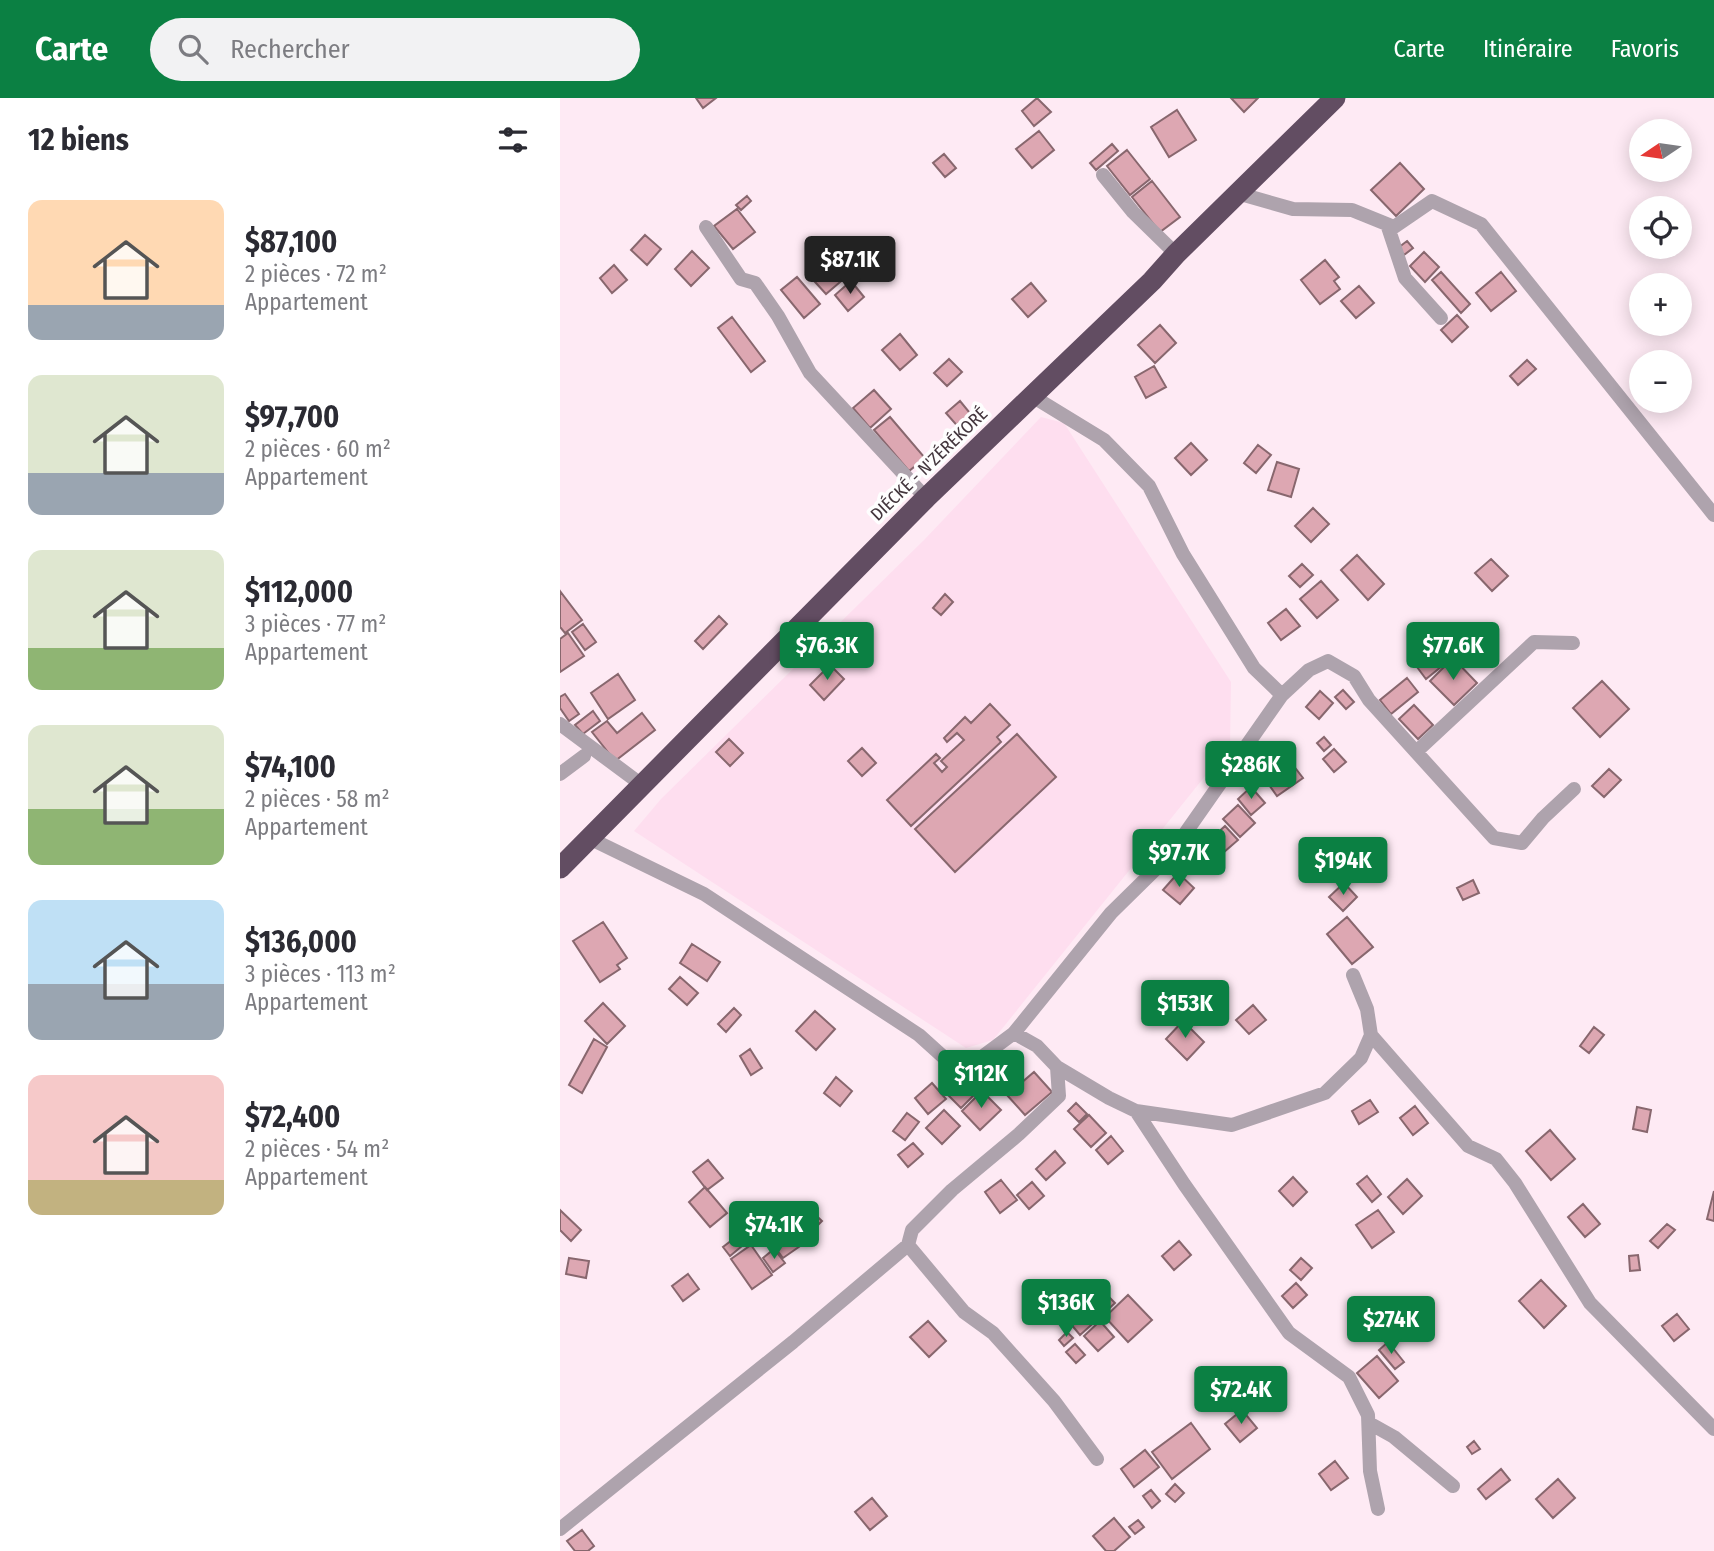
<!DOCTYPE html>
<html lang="fr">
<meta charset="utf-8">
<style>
:root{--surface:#fff;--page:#f2f2f3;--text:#2b2b33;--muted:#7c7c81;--accent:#0b8043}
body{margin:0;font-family:"Fira Sans Condensed",sans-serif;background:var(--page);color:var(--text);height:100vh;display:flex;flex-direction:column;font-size:26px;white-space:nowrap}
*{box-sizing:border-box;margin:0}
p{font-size:23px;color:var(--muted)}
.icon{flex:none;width:38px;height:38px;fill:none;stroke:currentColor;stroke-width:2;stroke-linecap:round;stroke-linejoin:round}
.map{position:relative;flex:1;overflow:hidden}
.panel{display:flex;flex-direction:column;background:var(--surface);width:560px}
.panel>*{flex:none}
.needle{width:46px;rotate:257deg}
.fabs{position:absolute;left:1069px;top:21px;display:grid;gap:14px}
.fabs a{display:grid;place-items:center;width:63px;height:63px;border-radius:50%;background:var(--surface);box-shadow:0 4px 18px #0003;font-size:35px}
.price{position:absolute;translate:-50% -60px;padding:0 16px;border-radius:7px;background:var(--accent);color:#fff;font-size:23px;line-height:46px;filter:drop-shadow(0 2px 4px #0008)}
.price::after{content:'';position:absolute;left:50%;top:42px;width:21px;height:16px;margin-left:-10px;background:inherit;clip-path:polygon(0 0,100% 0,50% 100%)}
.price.on{background:#222;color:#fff}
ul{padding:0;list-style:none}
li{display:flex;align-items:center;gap:21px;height:175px;padding:0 28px}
li span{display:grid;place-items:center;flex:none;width:196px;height:140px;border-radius:14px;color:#555}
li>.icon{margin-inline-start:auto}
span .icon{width:84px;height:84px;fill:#fffc;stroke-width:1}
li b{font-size:30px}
h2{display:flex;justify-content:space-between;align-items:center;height:84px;padding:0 28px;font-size:30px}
header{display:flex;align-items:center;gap:42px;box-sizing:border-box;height:98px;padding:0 35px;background:var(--accent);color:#fff}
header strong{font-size:33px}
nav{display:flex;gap:38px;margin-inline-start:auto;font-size:24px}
.search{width:490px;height:63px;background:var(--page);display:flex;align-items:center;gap:18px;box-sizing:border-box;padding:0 24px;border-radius:38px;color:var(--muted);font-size:26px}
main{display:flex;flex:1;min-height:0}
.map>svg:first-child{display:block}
</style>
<header>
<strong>Carte</strong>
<div class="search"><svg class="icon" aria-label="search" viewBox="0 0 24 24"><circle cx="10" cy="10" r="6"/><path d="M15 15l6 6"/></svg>Rechercher</div>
<nav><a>Carte</a><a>Itinéraire</a><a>Favoris</a></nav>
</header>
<main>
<section class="panel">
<h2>12 biens<svg class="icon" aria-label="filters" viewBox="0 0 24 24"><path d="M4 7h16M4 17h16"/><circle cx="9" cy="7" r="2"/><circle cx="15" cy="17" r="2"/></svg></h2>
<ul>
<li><span style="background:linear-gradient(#ffd9b3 75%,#9aa5b1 0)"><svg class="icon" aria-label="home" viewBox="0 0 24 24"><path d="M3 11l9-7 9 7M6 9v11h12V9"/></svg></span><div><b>$87,100</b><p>2 pièces · 72 m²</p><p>Appartement</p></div></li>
<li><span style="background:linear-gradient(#dfe7d0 70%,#9aa5b1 0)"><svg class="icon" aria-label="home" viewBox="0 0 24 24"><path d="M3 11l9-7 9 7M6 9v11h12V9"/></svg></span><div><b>$97,700</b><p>2 pièces · 60 m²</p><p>Appartement</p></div></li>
<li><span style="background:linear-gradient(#dfe7d0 70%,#8fb573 0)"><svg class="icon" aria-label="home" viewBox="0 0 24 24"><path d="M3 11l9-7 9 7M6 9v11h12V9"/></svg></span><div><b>$112,000</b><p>3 pièces · 77 m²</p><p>Appartement</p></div></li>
<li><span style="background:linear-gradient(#dfe7d0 60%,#8fb573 0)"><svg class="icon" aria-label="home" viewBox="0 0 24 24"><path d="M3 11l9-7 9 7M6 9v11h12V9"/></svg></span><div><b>$74,100</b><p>2 pièces · 58 m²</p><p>Appartement</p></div></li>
<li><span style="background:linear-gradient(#bfe0f5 60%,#9aa5b1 0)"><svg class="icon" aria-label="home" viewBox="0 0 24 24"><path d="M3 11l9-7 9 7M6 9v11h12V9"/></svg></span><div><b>$136,000</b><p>3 pièces · 113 m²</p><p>Appartement</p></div></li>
<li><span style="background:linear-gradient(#f6c9c9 75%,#c2b280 0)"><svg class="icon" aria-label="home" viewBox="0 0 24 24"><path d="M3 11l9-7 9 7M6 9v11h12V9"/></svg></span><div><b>$72,400</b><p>2 pièces · 54 m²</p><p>Appartement</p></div></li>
</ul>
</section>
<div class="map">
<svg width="1154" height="1453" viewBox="0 0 1154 1453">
<rect width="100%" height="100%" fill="#feeaf4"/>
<path fill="#fedeef" d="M 481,319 L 504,325 L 671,584 L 670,647 L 433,942 L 406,950 L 74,733 L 101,701 L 364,442 Z"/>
<path fill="#dda7b2" stroke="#88676e" stroke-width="2" d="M 136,0 L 156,0 L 143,10 Z
M 477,0 L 491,14 L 474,28 L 462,13 Z
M 671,0 L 698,0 L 684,14 Z
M 617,12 L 636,42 L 609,59 L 591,29 Z
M 479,33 L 494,52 L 472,70 L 456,51 Z
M 552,46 L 558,53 L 536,72 L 530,65 Z
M 567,52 L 590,81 L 570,97 L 547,68 Z
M 384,56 L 396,70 L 385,79 L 373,65 Z
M 840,65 L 864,91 L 836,118 L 811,92 Z
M 592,83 L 620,119 L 600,134 L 572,99 Z
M 187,98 L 191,103 L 181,112 L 176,107 Z
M 177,111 L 195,134 L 173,151 L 154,128 Z
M 85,137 L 101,151 L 87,167 L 71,152 Z
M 847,143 L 853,150 L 844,157 L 838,150 Z
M 132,153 L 149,170 L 131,188 L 115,171 Z
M 864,154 L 879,169 L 865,184 L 850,168 Z
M 267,156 L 286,179 L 266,196 L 246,174 Z
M 765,162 L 779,179 L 774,183 L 780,191 L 760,206 L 741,182 Z
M 54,167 L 67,182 L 52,195 L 40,180 Z
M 881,174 L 910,206 L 901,215 L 872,182 Z
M 941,174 L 956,193 L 931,213 L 916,195 Z
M 237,179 L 260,206 L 244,220 L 221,192 Z
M 291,183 L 304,199 L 288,213 L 275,197 Z
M 471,185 L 486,203 L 468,219 L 452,201 Z
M 799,188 L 814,205 L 796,220 L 781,203 Z
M 897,217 L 908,229 L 892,244 L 881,232 Z
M 172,219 L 205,263 L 191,274 L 158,230 Z
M 600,227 L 616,245 L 595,265 L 578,247 Z
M 340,236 L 357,257 L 340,272 L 322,252 Z
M 389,261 L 402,274 L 387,288 L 374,275 Z
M 967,262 L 976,271 L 958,287 L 950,278 Z
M 594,268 L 606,289 L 586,300 L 575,279 Z
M 314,292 L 331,311 L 310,330 L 293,310 Z
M 400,303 L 414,320 L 400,331 L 386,315 Z
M 330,319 L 365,360 L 349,373 L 314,332 Z
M 631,345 L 647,362 L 631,377 L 615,360 Z
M 698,347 L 711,357 L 696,375 L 684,365 Z
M 717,364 L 739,371 L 731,399 L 708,392 Z
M 753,410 L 769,426 L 751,444 L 735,428 Z
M 797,457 L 824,486 L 808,502 L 781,472 Z
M 931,461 L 948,478 L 932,493 L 915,475 Z
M 742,466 L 753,477 L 740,489 L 729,478 Z
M 761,483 L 778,502 L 757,520 L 740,501 Z
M 0,493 L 22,522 L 5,535 L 0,529 Z
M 385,496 L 393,504 L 381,517 L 373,510 Z
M 726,511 L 740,528 L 721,542 L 708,525 Z
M 159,518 L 167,526 L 143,551 L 135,543 Z
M 23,526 L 36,544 L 25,552 L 12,534 Z
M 8,535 L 24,558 L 0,574 L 0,541 Z
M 873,556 L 882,568 L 866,581 L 857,569 Z
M 893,560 L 917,585 L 894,607 L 870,583 Z
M 270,567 L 284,581 L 264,602 L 250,587 Z
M 58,576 L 75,602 L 48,621 L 31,595 Z
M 847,580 L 858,594 L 831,616 L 820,602 Z
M 1042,583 L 1069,611 L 1040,639 L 1013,610 Z
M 783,592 L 794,604 L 786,611 L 775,599 Z
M 760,593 L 773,605 L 759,621 L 746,609 Z
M 5,596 L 19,616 L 9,623 L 0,610 L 0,599 Z
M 430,606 L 450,627 L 437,639 L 441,644 L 351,728 L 327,702 L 376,656 L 380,660 L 374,665 L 382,674 L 387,669 L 381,663 L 404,642 L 397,635 L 387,644 L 384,640 L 405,619 L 411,625 Z
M 854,607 L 873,627 L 858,641 L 839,621 Z
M 33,613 L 40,623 L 23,636 L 15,627 Z
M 82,615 L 95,632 L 55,663 L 32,634 L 47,623 L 57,635 Z
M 457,636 L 496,679 L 395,774 L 355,731 Z
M 764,639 L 771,647 L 764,653 L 757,645 Z
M 169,641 L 183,655 L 170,668 L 156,654 Z
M 302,650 L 316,665 L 302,678 L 288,663 Z
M 774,651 L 786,664 L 774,674 L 763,661 Z
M 729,662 L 743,680 L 717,698 L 704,680 Z
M 1049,671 L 1061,682 L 1044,699 L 1032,688 Z
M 691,689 L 705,705 L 691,717 L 678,701 Z
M 678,707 L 695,725 L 680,739 L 663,721 Z
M 665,728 L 678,742 L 664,754 L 652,740 Z
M 618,775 L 634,790 L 620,806 L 603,792 Z
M 913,782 L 919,795 L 903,802 L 897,790 Z
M 784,785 L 797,799 L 783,813 L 769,799 Z
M 787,819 L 813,849 L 792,866 L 767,836 Z
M 43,824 L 67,860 L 57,867 L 60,871 L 40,884 L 13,843 Z
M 132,846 L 160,864 L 147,883 L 120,865 Z
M 120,879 L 138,895 L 127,907 L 109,891 Z
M 43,905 L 65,928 L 47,946 L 25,923 Z
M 693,907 L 706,922 L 689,936 L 676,922 Z
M 174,910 L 181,917 L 166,934 L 158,926 Z
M 255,913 L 275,931 L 256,952 L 236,933 Z
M 623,923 L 644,944 L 627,962 L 606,941 Z
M 1034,929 L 1044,937 L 1029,955 L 1020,948 Z
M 34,941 L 47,949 L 22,995 L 9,987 Z
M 190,951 L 202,970 L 191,977 L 180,958 Z
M 474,974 L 492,994 L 465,1017 L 447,997 Z
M 276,979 L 292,993 L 280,1008 L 264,995 Z
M 400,983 L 414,997 L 401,1010 L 387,996 Z
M 372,985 L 386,1001 L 368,1016 L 355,1000 Z
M 422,993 L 441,1012 L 420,1032 L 402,1013 Z
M 810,1002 L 818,1014 L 799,1026 L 792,1013 Z
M 516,1005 L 527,1016 L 519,1024 L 508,1013 Z
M 855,1008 L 868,1025 L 853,1037 L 840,1020 Z
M 1077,1009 L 1091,1012 L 1087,1034 L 1073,1031 Z
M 384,1012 L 400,1028 L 382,1046 L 366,1030 Z
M 347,1015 L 359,1024 L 345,1042 L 333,1033 Z
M 529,1017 L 546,1035 L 531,1049 L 514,1031 Z
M 990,1032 L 1015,1061 L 991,1082 L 966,1053 Z
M 551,1038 L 563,1053 L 548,1066 L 536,1052 Z
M 353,1045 L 363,1056 L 348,1069 L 338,1057 Z
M 495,1053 L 505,1065 L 486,1082 L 476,1071 Z
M 148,1062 L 163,1080 L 147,1092 L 133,1074 Z
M 807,1078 L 821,1096 L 812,1104 L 797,1086 Z
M 733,1079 L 747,1094 L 733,1108 L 719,1093 Z
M 847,1081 L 862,1098 L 843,1116 L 828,1099 Z
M 441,1082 L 457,1102 L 440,1115 L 425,1094 Z
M 472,1084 L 484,1098 L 469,1111 L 457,1097 Z
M 145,1089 L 167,1115 L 150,1129 L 129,1104 Z
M 1154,1093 L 1154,1123 L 1147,1121 Z
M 1023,1106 L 1040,1126 L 1025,1139 L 1008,1119 Z
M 246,1108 L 262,1123 L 253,1132 L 237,1117 Z
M 0,1112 L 21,1132 L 11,1143 L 0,1132 Z
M 818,1112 L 834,1134 L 812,1150 L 796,1127 Z
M 225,1122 L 243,1146 L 223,1160 L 205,1136 Z
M 1107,1126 L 1115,1132 L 1098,1150 L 1090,1143 Z
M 181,1135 L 188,1143 L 170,1158 L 163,1149 Z
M 619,1143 L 631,1157 L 614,1172 L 602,1158 Z
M 191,1147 L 212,1177 L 192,1191 L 171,1161 Z
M 214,1151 L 225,1165 L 213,1174 L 203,1160 Z
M 1078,1157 L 1080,1172 L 1070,1173 L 1069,1158 Z
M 9,1160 L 29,1163 L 26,1180 L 6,1176 Z
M 741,1160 L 752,1170 L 741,1182 L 730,1172 Z
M 128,1176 L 139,1191 L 123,1203 L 112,1188 Z
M 981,1182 L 1006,1208 L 984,1230 L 959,1203 Z
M 736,1185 L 747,1197 L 733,1210 L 722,1198 Z
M 543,1193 L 555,1205 L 540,1219 L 529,1206 Z
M 568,1197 L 592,1222 L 568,1244 L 545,1219 Z
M 528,1209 L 538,1221 L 520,1237 L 510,1225 Z
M 1117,1216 L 1129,1231 L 1114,1243 L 1102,1228 Z
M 368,1223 L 386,1243 L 369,1259 L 350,1239 Z
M 540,1223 L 554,1239 L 538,1253 L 524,1238 Z
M 507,1234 L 513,1240 L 504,1248 L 499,1242 Z
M 828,1244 L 844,1264 L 835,1271 L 819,1252 Z
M 515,1246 L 525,1257 L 516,1265 L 506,1254 Z
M 817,1258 L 838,1283 L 819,1300 L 797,1275 Z
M 682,1312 L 697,1330 L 680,1344 L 665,1326 Z
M 631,1325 L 650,1351 L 612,1381 L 592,1354 Z
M 914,1343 L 920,1351 L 912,1356 L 907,1349 Z
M 585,1352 L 599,1369 L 574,1389 L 561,1371 Z
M 775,1363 L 788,1380 L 771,1392 L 759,1376 Z
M 941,1371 L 950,1382 L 926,1401 L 918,1391 Z
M 998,1381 L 1015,1400 L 993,1420 L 976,1401 Z
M 615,1386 L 624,1395 L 615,1404 L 606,1396 Z
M 591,1392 L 600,1403 L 592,1410 L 583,1398 Z
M 312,1400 L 327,1418 L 310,1432 L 295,1414 Z
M 554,1420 L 570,1439 L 554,1453 L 546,1453 L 533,1438 Z
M 578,1422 L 584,1429 L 575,1436 L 569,1429 Z
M 22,1432 L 34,1448 L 28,1453 L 15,1453 L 7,1443 Z"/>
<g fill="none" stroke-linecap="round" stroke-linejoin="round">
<path stroke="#aea3ad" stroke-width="14" d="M 543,77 L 573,114 L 616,156
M 677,95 L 733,111 L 792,112 L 834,129 L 872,103 L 921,126 L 1154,417
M 827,126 L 845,180 L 881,220
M 146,129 L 181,181 L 195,185 L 218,218 L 250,275 L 366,400
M 722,597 L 749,572 L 768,563 L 794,578 L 809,602 L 934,740 L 962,745 L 983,720 L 1014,691
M 0,626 L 82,687
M 856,654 L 974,544 L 1013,545
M 0,676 L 24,658
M 31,741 L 144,796 L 359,937 L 390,965 L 415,964 L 454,935 L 477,948 L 497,969 L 499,998 L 459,1036 L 392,1092 L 352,1132 L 348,1147 L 404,1214 L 433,1235 L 494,1303 L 537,1361
M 793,877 L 807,911 L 811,937
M 454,935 L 551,815 L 610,757 L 722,597 L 694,570 L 623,456 L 589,388 L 544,342 L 472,298
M 497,969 L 549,1000 L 576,1013 L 672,1027 L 765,995 L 801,960 L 811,937 L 908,1048 L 936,1061 L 955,1085 L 1030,1205 L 1154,1331
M 576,1013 L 624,1086 L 729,1235 L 789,1279 L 808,1317 L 810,1373 L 818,1411
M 809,1325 L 834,1339 L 893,1388
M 0,1431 L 233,1244 L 348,1147"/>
<path stroke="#624d62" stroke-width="21" d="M 0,770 L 366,400 L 592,183 L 616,156 L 775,0"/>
</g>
<g text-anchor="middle" stroke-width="7" stroke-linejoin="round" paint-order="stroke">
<g font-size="18" fill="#43363d" stroke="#fefefe">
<text transform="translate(369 366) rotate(-44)" y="6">DIÉCKÉ - N'ZÉRÉKORÉ</text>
</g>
</g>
</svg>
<div class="fabs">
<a><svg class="needle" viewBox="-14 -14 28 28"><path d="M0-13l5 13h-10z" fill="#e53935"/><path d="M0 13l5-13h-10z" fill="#7c7c81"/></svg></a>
<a><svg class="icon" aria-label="locate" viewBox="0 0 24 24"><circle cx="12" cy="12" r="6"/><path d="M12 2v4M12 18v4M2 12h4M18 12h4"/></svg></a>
<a>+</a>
<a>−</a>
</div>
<b class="price on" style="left:290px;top:198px">$87.1K</b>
<b class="price" style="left:267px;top:584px">$76.3K</b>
<b class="price" style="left:893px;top:584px">$77.6K</b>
<b class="price" style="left:691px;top:703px">$286K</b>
<b class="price" style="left:619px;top:791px">$97.7K</b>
<b class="price" style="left:783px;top:799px">$194K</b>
<b class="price" style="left:625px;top:942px">$153K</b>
<b class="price" style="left:421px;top:1012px">$112K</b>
<b class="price" style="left:214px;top:1163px">$74.1K</b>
<b class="price" style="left:506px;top:1241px">$136K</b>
<b class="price" style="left:831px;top:1258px">$274K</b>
<b class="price" style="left:681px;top:1328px">$72.4K</b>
</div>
</main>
